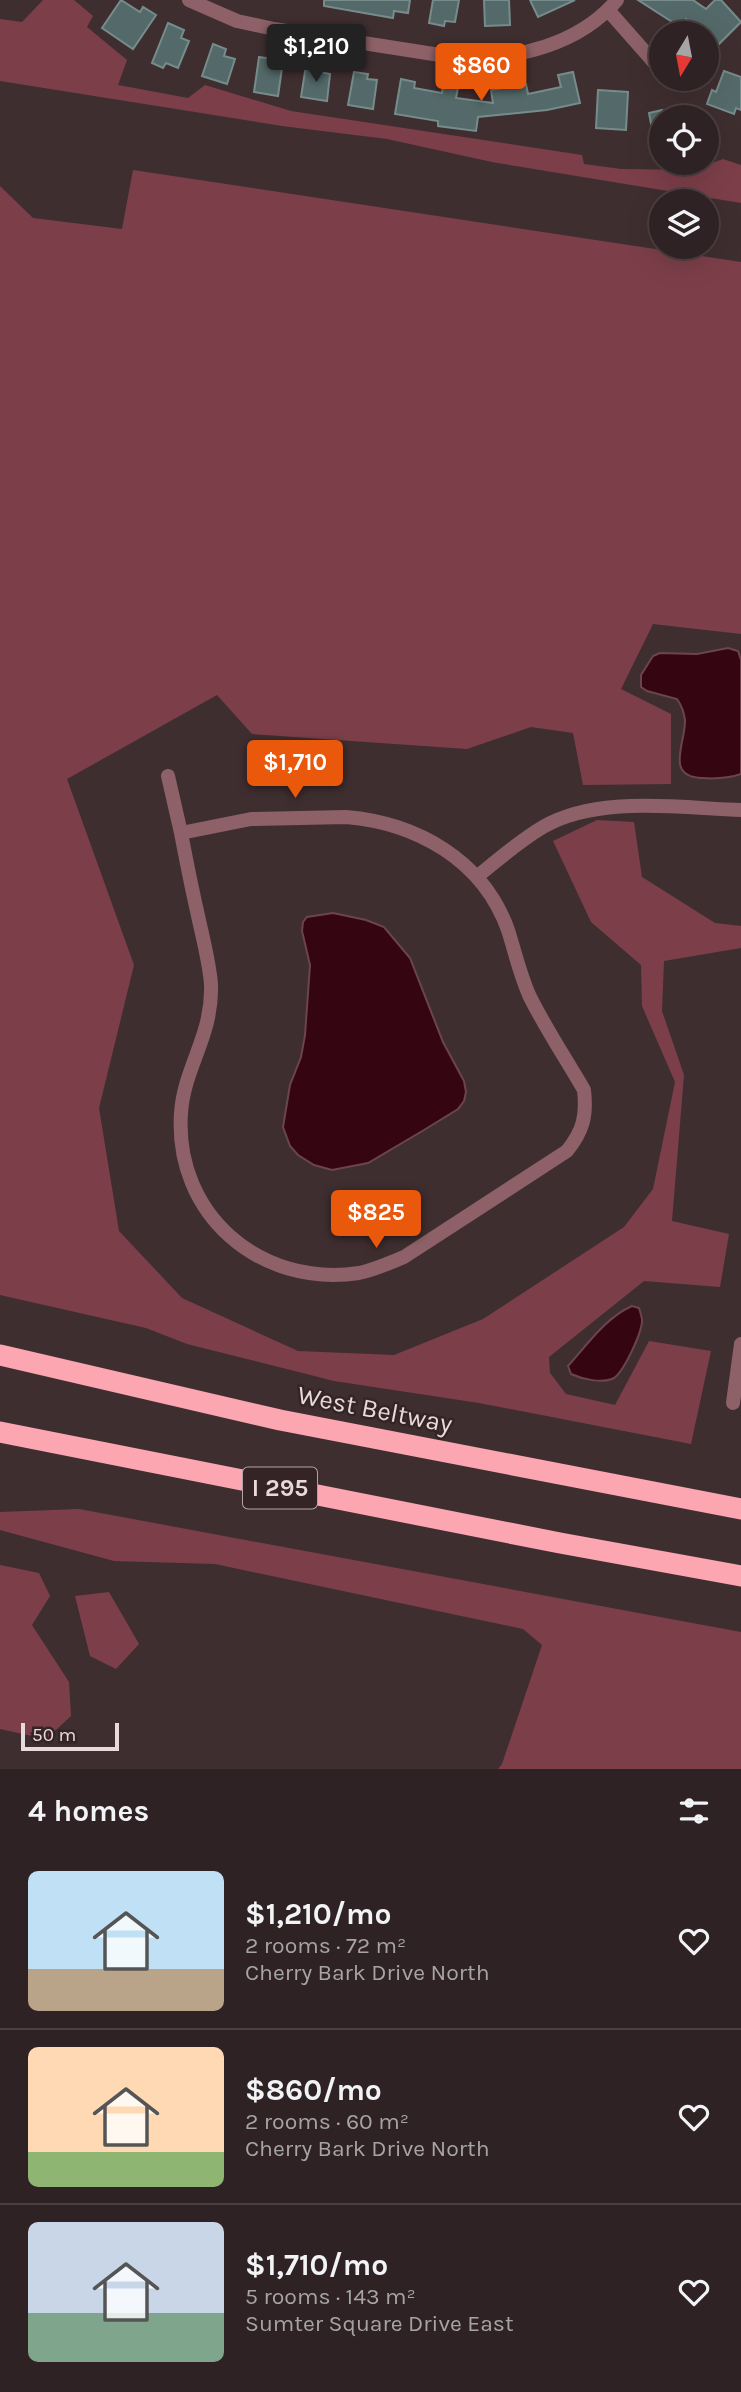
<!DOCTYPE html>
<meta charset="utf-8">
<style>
:root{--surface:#2f2224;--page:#372a2c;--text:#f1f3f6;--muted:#a7a4a6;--line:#4a3f41;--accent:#ea580c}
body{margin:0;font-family:Karla,sans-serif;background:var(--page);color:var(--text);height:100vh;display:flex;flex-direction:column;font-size:26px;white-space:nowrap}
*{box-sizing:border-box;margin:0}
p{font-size:23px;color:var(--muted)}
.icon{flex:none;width:38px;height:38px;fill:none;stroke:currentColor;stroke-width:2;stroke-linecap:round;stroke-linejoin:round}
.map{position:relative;height:1769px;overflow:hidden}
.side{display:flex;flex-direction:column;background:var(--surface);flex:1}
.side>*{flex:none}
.needle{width:46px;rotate:190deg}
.fabs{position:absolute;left:649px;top:21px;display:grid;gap:14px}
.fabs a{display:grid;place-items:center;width:70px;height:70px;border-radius:50%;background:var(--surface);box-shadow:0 7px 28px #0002,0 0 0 2px var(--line);font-size:35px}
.scale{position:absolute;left:21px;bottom:18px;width:98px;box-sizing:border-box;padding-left:7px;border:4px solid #e6dadb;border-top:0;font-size:19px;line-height:24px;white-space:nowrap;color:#e6dadb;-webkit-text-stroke:5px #352426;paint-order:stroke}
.price{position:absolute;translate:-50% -60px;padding:0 16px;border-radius:7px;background:var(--accent);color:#fff;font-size:23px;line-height:46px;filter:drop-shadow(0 2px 4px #0008)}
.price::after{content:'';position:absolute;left:50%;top:42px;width:21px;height:16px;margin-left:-10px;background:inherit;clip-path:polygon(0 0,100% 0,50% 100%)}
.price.selected{background:#222;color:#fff}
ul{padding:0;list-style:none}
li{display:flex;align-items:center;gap:21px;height:175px;padding:0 28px}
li+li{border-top:2px solid var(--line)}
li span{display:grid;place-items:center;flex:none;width:196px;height:140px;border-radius:10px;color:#555}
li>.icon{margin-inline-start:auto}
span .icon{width:84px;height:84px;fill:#fffc;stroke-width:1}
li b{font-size:30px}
h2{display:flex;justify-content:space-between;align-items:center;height:84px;padding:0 28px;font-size:30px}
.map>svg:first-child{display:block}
</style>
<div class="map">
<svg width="741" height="1769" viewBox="0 0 741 1769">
<rect width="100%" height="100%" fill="#3f2e30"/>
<path fill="#7c3f49" d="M 43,0 L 74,0 L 93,16 L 87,27 L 127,60 L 118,85 L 188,98 L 205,85 L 291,111 L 582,155 L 584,164 L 621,169 L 693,170 L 723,159 L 741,165 L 741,203 L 492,162 L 387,139 L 282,126 L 0,81 L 0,19 L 22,22 Z
M 133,170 L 741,262 L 741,634 L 653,624 L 621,689 L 671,714 L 671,784 L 583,785 L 573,733 L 531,727 L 467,749 L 252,734 L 217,695 L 67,779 L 134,965 L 99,1108 L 119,1231 L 182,1298 L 298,1351 L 394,1355 L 483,1319 L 624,1227 L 653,1189 L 675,1082 L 642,1006 L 641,965 L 591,922 L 553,841 L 597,820 L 634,822 L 642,877 L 715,923 L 741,926 L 741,948 L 664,961 L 662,1011 L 684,1075 L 672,1221 L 729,1234 L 720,1287 L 644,1281 L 549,1357 L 550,1373 L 566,1394 L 615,1405 L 649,1341 L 711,1351 L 691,1444 L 479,1403 L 334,1381 L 187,1344 L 146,1328 L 0,1295 L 0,186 L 33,218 L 122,229 Z
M 79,1509 L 741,1632 L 741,1769 L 498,1769 L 502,1764 L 542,1645 L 523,1629 L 215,1564 L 114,1561 L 0,1530 L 0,1512 Z
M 0,1565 L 39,1573 L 50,1596 L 32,1625 L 69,1682 L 71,1716 L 46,1739 L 0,1729 Z
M 109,1592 L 139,1644 L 116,1669 L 90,1656 L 75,1596 Z"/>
<path fill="#360512" stroke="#6b454e" stroke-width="2" d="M 728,648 L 738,651 L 741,660 L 741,774 C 729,778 715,779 702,778 C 664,777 686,742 685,720 C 684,712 682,706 677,699 L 647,691 L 641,687 L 641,675 L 653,656 L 660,653 L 697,654 Z
M 333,913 L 366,920 L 384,927 L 410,958 L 443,1042 L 464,1081 L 466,1092 L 464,1101 L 458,1109 L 424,1130 L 368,1163 L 332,1170 L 314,1165 L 298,1155 L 290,1146 L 283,1127 L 290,1085 L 301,1057 L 305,1035 L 310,965 L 302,931 L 303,922 L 307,917 Z
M 632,1306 L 639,1308 C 640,1311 641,1315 642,1319 C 643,1331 624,1371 614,1378 C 602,1384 582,1379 571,1374 L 568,1366 C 587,1345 605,1318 632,1306 Z"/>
<path fill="#546969" stroke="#758c8b" stroke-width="2" d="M 121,0 L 140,12 L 143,7 L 156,15 L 133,49 L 102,28 Z
M 324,0 L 410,0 L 408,13 L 394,11 L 393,18 L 324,6 Z
M 433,0 L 459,0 L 455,22 L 445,21 L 444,26 L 429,23 Z
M 484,0 L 509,0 L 510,25 L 485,26 Z
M 530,0 L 575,0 L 538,17 Z
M 638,0 L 693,0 L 706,9 L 715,0 L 721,0 L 741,22 L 713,50 L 707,44 L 707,33 L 700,33 L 686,19 L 680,27 Z
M 168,23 L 184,30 L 181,38 L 189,41 L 178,68 L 166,63 L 163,68 L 152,63 Z
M 213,44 L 226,49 L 224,56 L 235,59 L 227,84 L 202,76 Z
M 259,57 L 274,59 L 272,66 L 282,68 L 278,96 L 254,92 Z
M 306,65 L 321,67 L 320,72 L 330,74 L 327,101 L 301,97 Z
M 724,71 L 741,77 L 741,110 L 736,108 L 734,114 L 707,104 L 712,90 L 716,92 Z
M 354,72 L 368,74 L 367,79 L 377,80 L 373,109 L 348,105 Z
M 573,72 L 580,103 L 547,110 L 478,117 L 476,131 L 438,126 L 438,121 L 395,114 L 401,79 L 415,82 L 414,88 L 442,93 L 443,86 L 458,88 L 456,98 L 493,103 L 491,90 L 526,84 L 528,94 L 561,87 L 558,75 Z
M 598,90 L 628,92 L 626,130 L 596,128 Z
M 662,110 L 662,149 L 656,150 L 649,113 Z"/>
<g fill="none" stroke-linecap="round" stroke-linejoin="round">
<path stroke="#8d6167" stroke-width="14" d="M 189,0 L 237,21 L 274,29 L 459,58 C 515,60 579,45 617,0
M 608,10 L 660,69
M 168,776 L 181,833
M 346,817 C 417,823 483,860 508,930 C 515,952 520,975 530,997 C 546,1029 566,1059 584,1090 C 587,1116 583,1131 567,1151 L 404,1257 C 389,1263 374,1270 359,1273 C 260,1288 174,1214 181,1113 C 184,1067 213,1036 211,984 C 209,960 202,935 197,911 C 191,885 186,859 181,833 L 251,819 Z
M 478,876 C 499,859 519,841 543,827 C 598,795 679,808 741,810
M 733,1403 L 741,1344"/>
<path stroke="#fba6b1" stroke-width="21" d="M 0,1355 L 280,1420 L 741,1509
M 0,1432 L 560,1543 L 741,1576"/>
</g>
<g text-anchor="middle" stroke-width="5" stroke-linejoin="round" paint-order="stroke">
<rect fill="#352426" stroke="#b1a3a5" stroke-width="2" x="243" y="1467.5" width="74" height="41" rx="5"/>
<g font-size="24" font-weight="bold" fill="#e6dadb">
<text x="280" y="1496">I 295</text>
</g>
<g font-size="26" fill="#e6dadb" stroke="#352426">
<text transform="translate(375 1409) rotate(11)" y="9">West Beltway</text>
</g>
</g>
</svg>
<div class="fabs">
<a><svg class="needle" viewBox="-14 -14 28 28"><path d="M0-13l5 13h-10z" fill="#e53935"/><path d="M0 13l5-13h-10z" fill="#a7a4a6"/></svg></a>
<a><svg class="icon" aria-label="locate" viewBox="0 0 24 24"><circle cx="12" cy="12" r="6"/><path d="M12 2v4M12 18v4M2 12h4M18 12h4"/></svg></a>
<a><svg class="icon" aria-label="layers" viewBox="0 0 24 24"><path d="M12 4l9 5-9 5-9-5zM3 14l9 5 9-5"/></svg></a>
</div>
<div class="scale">50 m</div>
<b class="price selected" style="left:316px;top:84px">$1,210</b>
<b class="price" style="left:481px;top:103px">$860</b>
<b class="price" style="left:295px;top:800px">$1,710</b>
<b class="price" style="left:376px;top:1250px">$825</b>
</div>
<section class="side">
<h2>4 homes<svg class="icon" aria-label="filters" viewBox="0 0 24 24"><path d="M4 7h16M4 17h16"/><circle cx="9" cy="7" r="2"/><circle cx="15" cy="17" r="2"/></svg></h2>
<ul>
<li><span style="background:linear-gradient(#bfe0f5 70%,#b9a48a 0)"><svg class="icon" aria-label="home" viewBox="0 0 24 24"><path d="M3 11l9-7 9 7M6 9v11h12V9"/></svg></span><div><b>$1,210/mo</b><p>2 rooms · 72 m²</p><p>Cherry Bark Drive North</p></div><svg class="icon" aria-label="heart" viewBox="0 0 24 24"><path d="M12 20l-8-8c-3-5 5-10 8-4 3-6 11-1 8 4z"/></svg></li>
<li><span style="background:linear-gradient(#ffd9b3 75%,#8fb573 0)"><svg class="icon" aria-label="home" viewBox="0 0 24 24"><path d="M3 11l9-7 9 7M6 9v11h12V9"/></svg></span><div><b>$860/mo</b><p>2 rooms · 60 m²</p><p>Cherry Bark Drive North</p></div><svg class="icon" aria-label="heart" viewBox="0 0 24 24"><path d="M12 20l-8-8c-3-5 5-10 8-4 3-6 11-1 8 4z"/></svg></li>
<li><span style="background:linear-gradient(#c9d6e8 65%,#7fa58c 0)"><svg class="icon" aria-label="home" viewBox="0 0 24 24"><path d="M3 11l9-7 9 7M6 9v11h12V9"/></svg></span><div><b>$1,710/mo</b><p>5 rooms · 143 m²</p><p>Sumter Square Drive East</p></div><svg class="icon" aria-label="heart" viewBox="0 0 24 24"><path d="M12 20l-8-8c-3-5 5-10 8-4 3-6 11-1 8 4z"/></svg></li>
</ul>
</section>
